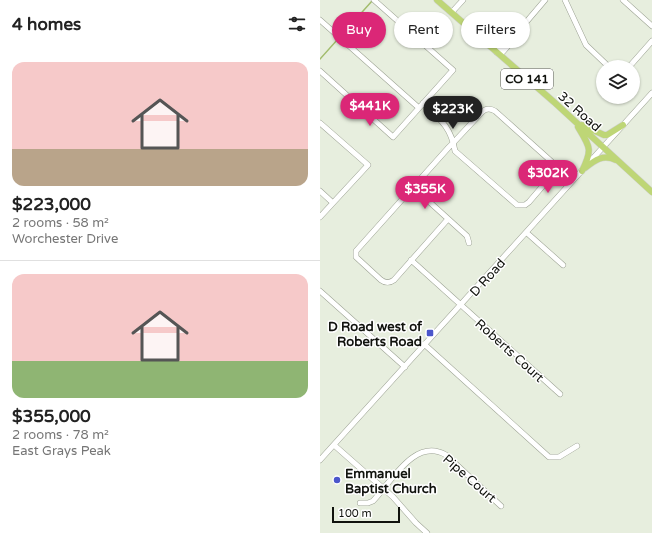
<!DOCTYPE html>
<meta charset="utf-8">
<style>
:root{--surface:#fff;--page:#f2f2f2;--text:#222;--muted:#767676;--line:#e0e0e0;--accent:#db2777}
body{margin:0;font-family:"Varela Round",sans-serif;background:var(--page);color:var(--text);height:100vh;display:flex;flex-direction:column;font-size:15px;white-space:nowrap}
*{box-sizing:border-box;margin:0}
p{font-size:13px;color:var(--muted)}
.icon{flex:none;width:22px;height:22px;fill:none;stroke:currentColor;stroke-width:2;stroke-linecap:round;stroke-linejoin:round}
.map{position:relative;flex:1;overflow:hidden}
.panel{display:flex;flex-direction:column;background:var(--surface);width:320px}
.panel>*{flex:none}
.top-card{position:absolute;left:12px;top:12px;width:260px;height:36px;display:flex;gap:8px}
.fabs{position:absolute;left:276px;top:60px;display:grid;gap:8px}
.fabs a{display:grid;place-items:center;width:44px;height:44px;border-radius:50%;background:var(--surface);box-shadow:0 1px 3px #0004;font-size:20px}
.scale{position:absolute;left:12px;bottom:10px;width:68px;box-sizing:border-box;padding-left:4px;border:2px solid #10120d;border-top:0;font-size:11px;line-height:14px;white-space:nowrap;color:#10120d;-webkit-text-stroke:3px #fff;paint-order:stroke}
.price{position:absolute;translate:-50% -34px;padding:0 9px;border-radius:14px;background:var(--accent);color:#fff;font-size:13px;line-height:26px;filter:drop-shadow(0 1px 2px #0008)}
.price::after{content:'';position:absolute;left:50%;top:24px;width:12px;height:9px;margin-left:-6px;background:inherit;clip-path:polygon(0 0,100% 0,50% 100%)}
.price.on{background:#222;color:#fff}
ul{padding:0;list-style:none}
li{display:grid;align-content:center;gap:8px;height:212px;padding:0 12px}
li+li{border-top:1px solid var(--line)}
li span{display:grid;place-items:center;height:124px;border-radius:12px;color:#555}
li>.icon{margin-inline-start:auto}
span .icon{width:72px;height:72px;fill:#fffc;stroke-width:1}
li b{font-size:17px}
h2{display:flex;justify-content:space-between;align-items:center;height:48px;padding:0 12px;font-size:17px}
.tag{padding:0 14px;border-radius:18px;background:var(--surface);box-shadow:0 1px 3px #0004;font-size:14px;line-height:36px}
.tag.on{background:var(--accent);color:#fff}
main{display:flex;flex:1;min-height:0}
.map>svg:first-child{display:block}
</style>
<main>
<section class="panel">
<h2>4 homes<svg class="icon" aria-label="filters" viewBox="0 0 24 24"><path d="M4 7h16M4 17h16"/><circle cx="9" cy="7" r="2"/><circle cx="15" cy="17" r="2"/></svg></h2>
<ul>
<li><span style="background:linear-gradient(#f6c9c9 70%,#b9a48a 0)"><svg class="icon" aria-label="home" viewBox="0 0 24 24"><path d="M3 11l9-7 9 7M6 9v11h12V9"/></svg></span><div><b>$223,000</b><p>2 rooms · 58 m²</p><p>Worchester Drive</p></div></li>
<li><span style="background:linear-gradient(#f6c9c9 70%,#8fb573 0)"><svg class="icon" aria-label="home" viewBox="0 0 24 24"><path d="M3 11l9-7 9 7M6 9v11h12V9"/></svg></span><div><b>$355,000</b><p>2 rooms · 78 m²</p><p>East Grays Peak</p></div></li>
</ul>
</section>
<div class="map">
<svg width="332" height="533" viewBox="0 0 332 533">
<rect width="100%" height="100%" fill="#e7eede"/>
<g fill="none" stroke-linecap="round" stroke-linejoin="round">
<path stroke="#a2bc6c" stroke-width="1.5" d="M 0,59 L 52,1"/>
<g stroke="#9ca293" stroke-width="6">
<path id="minor" d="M 245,0 L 266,45 L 289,67
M 303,0 L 332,26
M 132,12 L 143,0
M 0,20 L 99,108
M 176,52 L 194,32 L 201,28
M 180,55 L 197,36 L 202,27 L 225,0
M 309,67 L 332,41
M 0,71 L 73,137 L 133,70 L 54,0
M 103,103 C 120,119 131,127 135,151 L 197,205 L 205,205 L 209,202 L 233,174 C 236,170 236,166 232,162 L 175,111 C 170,108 166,108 162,112 L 134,142 L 129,147 L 36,251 L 36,257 L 61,280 C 65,283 70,283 74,280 L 128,219
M 0,123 L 48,165 L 0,217
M 93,187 L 147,236 L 149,243
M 0,191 L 13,203
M 207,233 L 243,265
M 91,260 L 240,394
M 0,291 L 85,367
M 104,344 L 229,457 L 239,457 L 257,446
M 14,445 L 73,497 L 96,523 L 107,533
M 0,460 L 332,93
M 40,503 L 48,503 L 53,501 C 72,481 95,437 126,455 L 181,506"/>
</g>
<g stroke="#cfd0cf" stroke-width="7">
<path id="major" d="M 117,0 L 234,102 L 332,192
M 262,125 L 284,135 L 287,135 L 303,125
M 258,127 C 270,147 273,149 262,171
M 265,168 C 275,160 283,154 296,160"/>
</g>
<path stroke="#9ea397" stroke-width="1" stroke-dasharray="1 3" stroke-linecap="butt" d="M 97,343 L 97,340"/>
<use href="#minor" stroke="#fff" stroke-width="5"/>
<use href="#major" stroke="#bed676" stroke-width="6"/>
</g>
<g fill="#4b56cb" stroke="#fff" stroke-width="1.5">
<rect x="106" y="329" width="8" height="8" rx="2"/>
<circle cx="17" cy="480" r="4"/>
</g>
<g text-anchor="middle" stroke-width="3" stroke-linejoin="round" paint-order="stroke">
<rect fill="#fff" stroke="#585956" stroke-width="1" x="181" y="69" width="52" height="20" rx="3"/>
<g font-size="12" font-weight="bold" fill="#10120d">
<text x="207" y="83">CO 141</text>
</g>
<g font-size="13" fill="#10120d" stroke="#fff">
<text transform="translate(260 111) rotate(42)" y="5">32 Road</text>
<text transform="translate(167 277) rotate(-48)" y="5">D Road</text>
<text transform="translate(190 350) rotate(42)" y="5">Roberts Court</text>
<text transform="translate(150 478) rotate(41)" y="5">Pipe Court</text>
</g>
<g font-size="13" font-weight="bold" fill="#10120d" stroke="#fff" text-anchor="end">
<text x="102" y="331">D Road west of<tspan x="102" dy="15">Roberts Road</tspan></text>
<text x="25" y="478" text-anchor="start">Emmanuel<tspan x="25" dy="15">Baptist Church</tspan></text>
</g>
</g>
</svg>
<div class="fabs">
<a><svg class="icon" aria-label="layers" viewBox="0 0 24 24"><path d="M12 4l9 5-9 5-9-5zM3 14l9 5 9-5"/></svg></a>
</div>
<div class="scale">100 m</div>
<b class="price" style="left:50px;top:127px">$441K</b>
<b class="price on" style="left:133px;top:130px">$223K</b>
<b class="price" style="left:228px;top:194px">$302K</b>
<b class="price" style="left:105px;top:210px">$355K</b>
<div class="top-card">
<a class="tag on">Buy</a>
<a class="tag">Rent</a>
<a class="tag">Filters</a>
</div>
</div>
</main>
